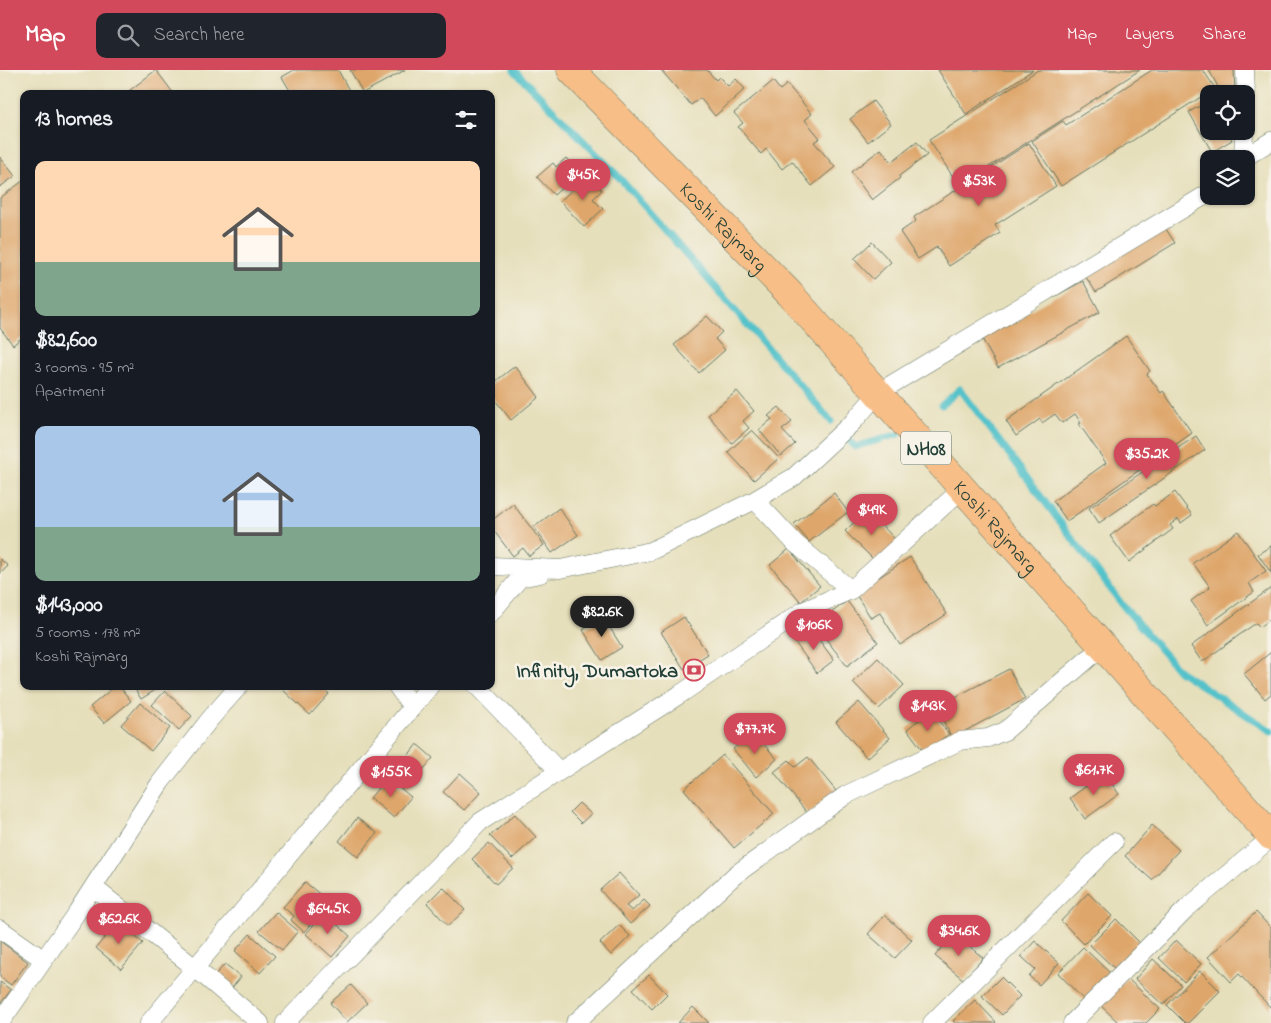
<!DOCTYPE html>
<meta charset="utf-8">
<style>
:root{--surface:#171b24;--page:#20242c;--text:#f1f3f6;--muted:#9ea1a6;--accent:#d1495b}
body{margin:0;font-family:"Indie Flower",sans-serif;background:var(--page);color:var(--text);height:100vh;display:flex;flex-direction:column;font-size:19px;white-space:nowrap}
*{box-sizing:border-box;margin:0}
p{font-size:16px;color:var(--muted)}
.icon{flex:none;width:28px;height:28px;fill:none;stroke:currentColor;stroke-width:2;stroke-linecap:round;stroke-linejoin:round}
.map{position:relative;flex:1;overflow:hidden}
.sheet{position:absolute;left:20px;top:20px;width:475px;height:600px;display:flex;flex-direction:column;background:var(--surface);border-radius:10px;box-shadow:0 1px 4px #0004}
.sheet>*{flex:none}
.tools{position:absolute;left:1200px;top:15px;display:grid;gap:10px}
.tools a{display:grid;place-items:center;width:55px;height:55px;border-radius:10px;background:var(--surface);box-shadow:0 1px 4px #0004;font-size:25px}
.price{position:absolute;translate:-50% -42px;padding:0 11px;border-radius:18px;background:var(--accent);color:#fff;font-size:16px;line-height:32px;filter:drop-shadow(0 1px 2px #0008)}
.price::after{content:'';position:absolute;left:50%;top:30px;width:15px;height:11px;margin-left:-8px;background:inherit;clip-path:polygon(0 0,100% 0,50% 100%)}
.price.selected{background:#222;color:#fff}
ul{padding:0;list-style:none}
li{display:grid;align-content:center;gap:10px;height:265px;padding:0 15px}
li span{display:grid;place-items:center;height:155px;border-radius:10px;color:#555}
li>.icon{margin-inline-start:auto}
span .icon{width:90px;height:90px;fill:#fffc;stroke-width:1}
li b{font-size:21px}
h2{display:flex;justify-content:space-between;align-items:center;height:60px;padding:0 15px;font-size:21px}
header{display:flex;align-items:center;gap:30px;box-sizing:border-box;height:70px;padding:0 25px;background:var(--accent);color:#fff}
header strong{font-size:24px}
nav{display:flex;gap:28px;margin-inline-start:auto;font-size:18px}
.search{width:350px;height:45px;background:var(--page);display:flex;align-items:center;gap:12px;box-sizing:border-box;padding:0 18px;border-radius:10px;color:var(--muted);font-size:19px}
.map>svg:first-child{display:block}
</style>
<header>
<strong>Map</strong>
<div class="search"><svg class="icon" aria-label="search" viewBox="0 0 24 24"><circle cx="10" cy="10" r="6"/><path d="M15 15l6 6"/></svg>Search here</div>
<nav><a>Map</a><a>Layers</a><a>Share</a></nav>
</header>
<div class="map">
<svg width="1271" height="953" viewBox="0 0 1271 953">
<rect width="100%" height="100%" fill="#f7f3e8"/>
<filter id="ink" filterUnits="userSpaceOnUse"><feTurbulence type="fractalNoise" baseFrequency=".02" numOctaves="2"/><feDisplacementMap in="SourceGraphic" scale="10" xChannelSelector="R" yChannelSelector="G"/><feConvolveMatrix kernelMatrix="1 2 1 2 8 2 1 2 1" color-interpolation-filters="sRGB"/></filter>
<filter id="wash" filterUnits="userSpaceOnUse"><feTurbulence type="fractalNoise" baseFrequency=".0096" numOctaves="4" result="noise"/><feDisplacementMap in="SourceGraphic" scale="20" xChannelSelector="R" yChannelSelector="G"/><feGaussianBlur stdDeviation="1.12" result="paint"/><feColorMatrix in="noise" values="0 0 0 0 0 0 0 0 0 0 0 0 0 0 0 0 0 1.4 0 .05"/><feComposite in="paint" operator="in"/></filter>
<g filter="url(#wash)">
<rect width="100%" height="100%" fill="#e6dfbb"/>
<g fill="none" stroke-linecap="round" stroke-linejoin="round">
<path stroke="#54c2ca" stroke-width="7" d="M 514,0 L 618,106 L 831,351
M 942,335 L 960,319 L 1124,537 L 1179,601 L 1271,661
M 848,369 L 855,377 L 899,364"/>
</g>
<g id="blocks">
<path fill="#dea66a" d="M 156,0 L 174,24 L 125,24 Z
M 294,0 L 338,0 L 351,24 L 292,24 L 282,7 Z
M 350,0 L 405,0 L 363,23 Z
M 661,0 L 707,0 L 716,10 L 719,7 L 728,16 L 736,9 L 745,19 L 715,46 L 700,28 L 691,35 Z
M 938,0 L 1033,0 L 966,44 Z
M 1038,0 L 1140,0 L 959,116 L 929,70 Z
M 1152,0 L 1203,0 L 1215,18 L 1061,116 L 1032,71 L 1063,51 L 1066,55 Z
M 1209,0 L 1234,0 L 1235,24 L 1209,24 L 1218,17 Z
M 773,11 L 780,20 L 787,14 L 812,44 L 805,50 L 820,68 L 814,72 L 835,97 L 812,116 L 792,91 L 782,99 L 766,79 L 761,84 L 738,57 L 743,53 L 734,43 Z
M 873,31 L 891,54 L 868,72 L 850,49 Z
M 1209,31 L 1209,61 L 1227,61 L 1232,70 L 1212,82 L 1189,42 Z
M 917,72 L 927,85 L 899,106 L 900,108 L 872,130 L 851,102 L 881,79 L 891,92 Z
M 1029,73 L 1056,116 L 995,155 L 1000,163 L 949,196 L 937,177 L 918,189 L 900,162 L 916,151 L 914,147 Z
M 0,87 L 15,106 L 0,117 Z
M 566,88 L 579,102 L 554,125 L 537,107 L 553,93 L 556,97 Z
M 588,105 L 602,120 L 593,129 L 603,139 L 584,157 L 560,131 Z
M 24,110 L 24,266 L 13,275 L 0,258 L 0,128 Z
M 1164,156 L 1175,173 L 1096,222 L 1085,206 Z
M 872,172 L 891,192 L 873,209 L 854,189 Z
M 1083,211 L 1100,242 L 998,298 L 981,267 Z
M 707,246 L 722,262 L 715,269 L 725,280 L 699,303 L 674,275 Z
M 1126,266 L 1150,301 L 1147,304 L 1161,323 L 1163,321 L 1192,363 L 1067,451 L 1053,431 L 1106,393 L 1079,354 L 1081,353 L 1075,344 L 1062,353 L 1055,344 L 1042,353 L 1040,349 L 1016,366 L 1006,351 Z
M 515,296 L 539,327 L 511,350 L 491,325 L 491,315 Z
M 737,321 L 754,341 L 743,351 L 749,358 L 732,373 L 708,345 Z
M 779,337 L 792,352 L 782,360 L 795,374 L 781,386 L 759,360 L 772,349 L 768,346 Z
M 752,360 L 779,388 L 754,410 L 728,382 Z
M 1196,366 L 1205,380 L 1099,453 L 1089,438 Z
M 1175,422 L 1192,445 L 1181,453 L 1178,449 L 1170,455 L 1173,459 L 1129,492 L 1110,466 L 1153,434 L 1155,436 Z
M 834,423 L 848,442 L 809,472 L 794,454 Z
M 513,434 L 544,475 L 529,486 L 523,478 L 513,486 L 491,457 L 491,451 Z
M 559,438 L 578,465 L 552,483 L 534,457 Z
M 867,440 L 898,472 L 877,493 L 845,461 Z
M 1238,461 L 1266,501 L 1249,513 L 1254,522 L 1208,555 L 1191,531 L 1210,517 L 1193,493 Z
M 1271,476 L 1271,503 L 1258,484 Z
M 789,479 L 820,516 L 801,532 L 770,495 Z
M 910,487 L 947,544 L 900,575 L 880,543 L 871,548 L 855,523 Z
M 0,489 L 8,496 L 0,504 Z
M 1271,518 L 1271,549 L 1260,557 L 1256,553 L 1202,592 L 1191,576 Z
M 847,531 L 878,572 L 847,596 L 815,555 Z
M 603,547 L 622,577 L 602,590 L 583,560 Z
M 684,547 L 708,584 L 684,599 L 661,562 Z
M 811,559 L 834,590 L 817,603 L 794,571 Z
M 1271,582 L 1271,624 L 1265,629 L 1244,604 Z
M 878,588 L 904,615 L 879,639 L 853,612 Z
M 1009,599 L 1025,629 L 952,668 L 936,637 Z
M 115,616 L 119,616 L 131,631 L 104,653 L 90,637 Z
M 133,616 L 162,616 L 141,629 Z
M 288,616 L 321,616 L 329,624 L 310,645 L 284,621 Z
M 165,621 L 192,646 L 179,660 L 152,635 Z
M 859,632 L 890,668 L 867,688 L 836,652 Z
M 140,633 L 170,658 L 151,681 L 121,655 Z
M 931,641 L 949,664 L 924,682 L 907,659 Z
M 755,664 L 777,689 L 756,707 L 733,679 L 745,669 L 746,671 Z
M 417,674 L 433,688 L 408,718 L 388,702 L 400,687 L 404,691 Z
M 723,685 L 774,744 L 734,778 L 684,719 Z
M 808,687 L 836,721 L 808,744 L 774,702 L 789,690 L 795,697 Z
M 460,703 L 481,722 L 464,740 L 443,722 Z
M 1104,703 L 1119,724 L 1085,749 L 1070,728 Z
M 387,707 L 411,727 L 394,748 L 370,728 Z
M 579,733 L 591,744 L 581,753 L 570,742 Z
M 515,744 L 536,767 L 512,789 L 490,766 Z
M 357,748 L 377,763 L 358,787 L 339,771 Z
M 1152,755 L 1179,780 L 1152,810 L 1125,786 Z
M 489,773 L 513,798 L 496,814 L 472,789 Z
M 619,803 L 639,825 L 626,836 L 632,841 L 644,830 L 650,836 L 630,854 L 600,820 Z
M 305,812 L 329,832 L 304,862 L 291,850 L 294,846 L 283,837 Z
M 443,817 L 465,840 L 448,856 L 427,833 Z
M 1088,823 L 1112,846 L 1084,874 L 1061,851 Z
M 276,842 L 298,861 L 282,880 L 259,861 Z
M 1256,842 L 1271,858 L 1271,938 L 1239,904 L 1231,912 L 1208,887 Z
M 324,843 L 350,866 L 332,887 L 306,864 Z
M 885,845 L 912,870 L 895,888 L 868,864 Z
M 1116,849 L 1141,874 L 1116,900 L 1090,875 Z
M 117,852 L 143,873 L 121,899 L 96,878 Z
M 619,855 L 630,866 L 611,885 L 600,873 Z
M 954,863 L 983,888 L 964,910 L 935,886 Z
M 250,864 L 275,886 L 260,903 L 235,881 Z
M 1176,870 L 1201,894 L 1184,912 L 1159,888 Z
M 0,871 L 28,892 L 11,915 L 0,907 Z
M 1035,871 L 1059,893 L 1039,915 L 1029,906 L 1035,899 L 1021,886 Z
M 1083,877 L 1111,904 L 1085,931 L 1058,903 Z
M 1153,889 L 1181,915 L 1163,935 L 1135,909 Z
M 225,894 L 241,907 L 231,919 L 215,905 Z
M 1200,901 L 1220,921 L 1188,953 L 1185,953 L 1167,935 Z
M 649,905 L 667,924 L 652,939 L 633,919 Z
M 1001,907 L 1020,926 L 1002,945 L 982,926 Z
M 1127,908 L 1160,939 L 1146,953 L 1119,953 L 1100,935 Z
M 0,912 L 11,920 L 0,934 Z
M 351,915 L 367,933 L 347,952 L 330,933 Z
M 975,930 L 996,952 L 995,953 L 955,953 L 953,951 Z
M 693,937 L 709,953 L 678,953 Z"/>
</g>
</g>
<g filter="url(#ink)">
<use href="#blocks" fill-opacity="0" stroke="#657663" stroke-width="1"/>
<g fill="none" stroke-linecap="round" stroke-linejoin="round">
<g stroke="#657663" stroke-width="19">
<path id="street" d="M 1245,0 L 1246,24
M 1244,88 L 1271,71
M 1243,89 L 1244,61
M 491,496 L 560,499 L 651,481 L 755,430 L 794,407 L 853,352 L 879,322 L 1209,123
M 851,520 L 962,419
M 491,543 L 520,508 L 540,504
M 397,616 L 412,637
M 477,616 L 559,701
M 93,817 L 195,898 L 260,953
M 0,859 L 44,890
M 0,953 L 77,842 L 160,713 L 210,649 L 239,616
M 149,953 L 430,616
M 285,953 L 480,752 L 679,625 L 803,541 L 851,520 L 796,474 L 755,430
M 575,953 L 735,805 L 846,725 L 960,671 L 988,668 L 1005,661 L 1103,576
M 932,953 L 1114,772
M 1072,953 L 1187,838 L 1271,768"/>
</g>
<g stroke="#657663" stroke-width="29">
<g id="primary">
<path id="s1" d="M 571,0 L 790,224 L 1271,766"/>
</g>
</g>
<use href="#street" stroke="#fff" stroke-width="18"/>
<use href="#primary" stroke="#f7be87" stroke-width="28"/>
</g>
</g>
<defs>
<g id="bank-ring" transform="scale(1.125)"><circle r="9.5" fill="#f7f3e8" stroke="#d1495b" stroke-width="1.5"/><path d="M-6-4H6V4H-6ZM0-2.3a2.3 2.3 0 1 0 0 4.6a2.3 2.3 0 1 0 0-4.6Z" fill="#d1495b"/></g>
</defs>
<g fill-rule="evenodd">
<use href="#bank-ring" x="694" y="600"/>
</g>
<g text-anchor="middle" stroke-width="5" stroke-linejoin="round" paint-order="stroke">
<rect fill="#f7f3e8" stroke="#60746a" stroke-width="1" x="901" y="361.5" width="50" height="33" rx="4"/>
<g font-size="19" font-weight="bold" fill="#1f3d34">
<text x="926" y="385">NH08</text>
</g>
<g font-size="20" fill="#1f3d34" stroke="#f7f3e8">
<text dy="7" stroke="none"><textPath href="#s1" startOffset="219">Koshi Rajmarg</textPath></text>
<text dy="7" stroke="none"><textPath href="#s1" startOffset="624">Koshi Rajmarg</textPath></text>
</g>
<g font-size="20" font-weight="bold" fill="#1f3d34" stroke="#f7f3e8" text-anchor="end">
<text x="678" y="607">Infinity, Dumartoka</text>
</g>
</g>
</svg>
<div class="tools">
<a><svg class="icon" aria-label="locate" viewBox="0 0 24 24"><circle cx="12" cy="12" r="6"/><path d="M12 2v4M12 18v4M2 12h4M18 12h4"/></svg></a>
<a><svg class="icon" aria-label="layers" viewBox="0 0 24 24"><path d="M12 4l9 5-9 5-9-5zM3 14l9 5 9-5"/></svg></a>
</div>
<b class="price" style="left:583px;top:131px">$45K</b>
<b class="price" style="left:979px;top:137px">$53K</b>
<b class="price" style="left:1147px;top:410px">$35.2K</b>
<b class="price" style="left:872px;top:466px">$49K</b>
<b class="price selected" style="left:602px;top:568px">$82.6K</b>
<b class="price" style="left:814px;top:581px">$106K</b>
<b class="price" style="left:928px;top:662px">$143K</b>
<b class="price" style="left:755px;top:685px">$77.7K</b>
<b class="price" style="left:1094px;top:726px">$61.7K</b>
<b class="price" style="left:391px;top:728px">$155K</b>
<b class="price" style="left:328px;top:865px">$64.5K</b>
<b class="price" style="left:119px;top:875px">$62.6K</b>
<b class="price" style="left:959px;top:887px">$34.6K</b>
<section class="sheet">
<h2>13 homes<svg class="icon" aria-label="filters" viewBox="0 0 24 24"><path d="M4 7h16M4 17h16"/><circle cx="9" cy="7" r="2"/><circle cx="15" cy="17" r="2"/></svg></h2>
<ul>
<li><span style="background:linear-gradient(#ffd9b3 65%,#7fa58c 0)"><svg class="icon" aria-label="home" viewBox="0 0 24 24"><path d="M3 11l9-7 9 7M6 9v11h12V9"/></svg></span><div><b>$82,600</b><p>3 rooms · 95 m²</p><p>Apartment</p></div></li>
<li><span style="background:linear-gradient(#a9c7e8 65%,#7fa58c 0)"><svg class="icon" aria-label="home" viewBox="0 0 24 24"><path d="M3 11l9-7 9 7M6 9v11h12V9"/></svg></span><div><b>$143,000</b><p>5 rooms · 178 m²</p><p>Koshi Rajmarg</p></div></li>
</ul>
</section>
</div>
